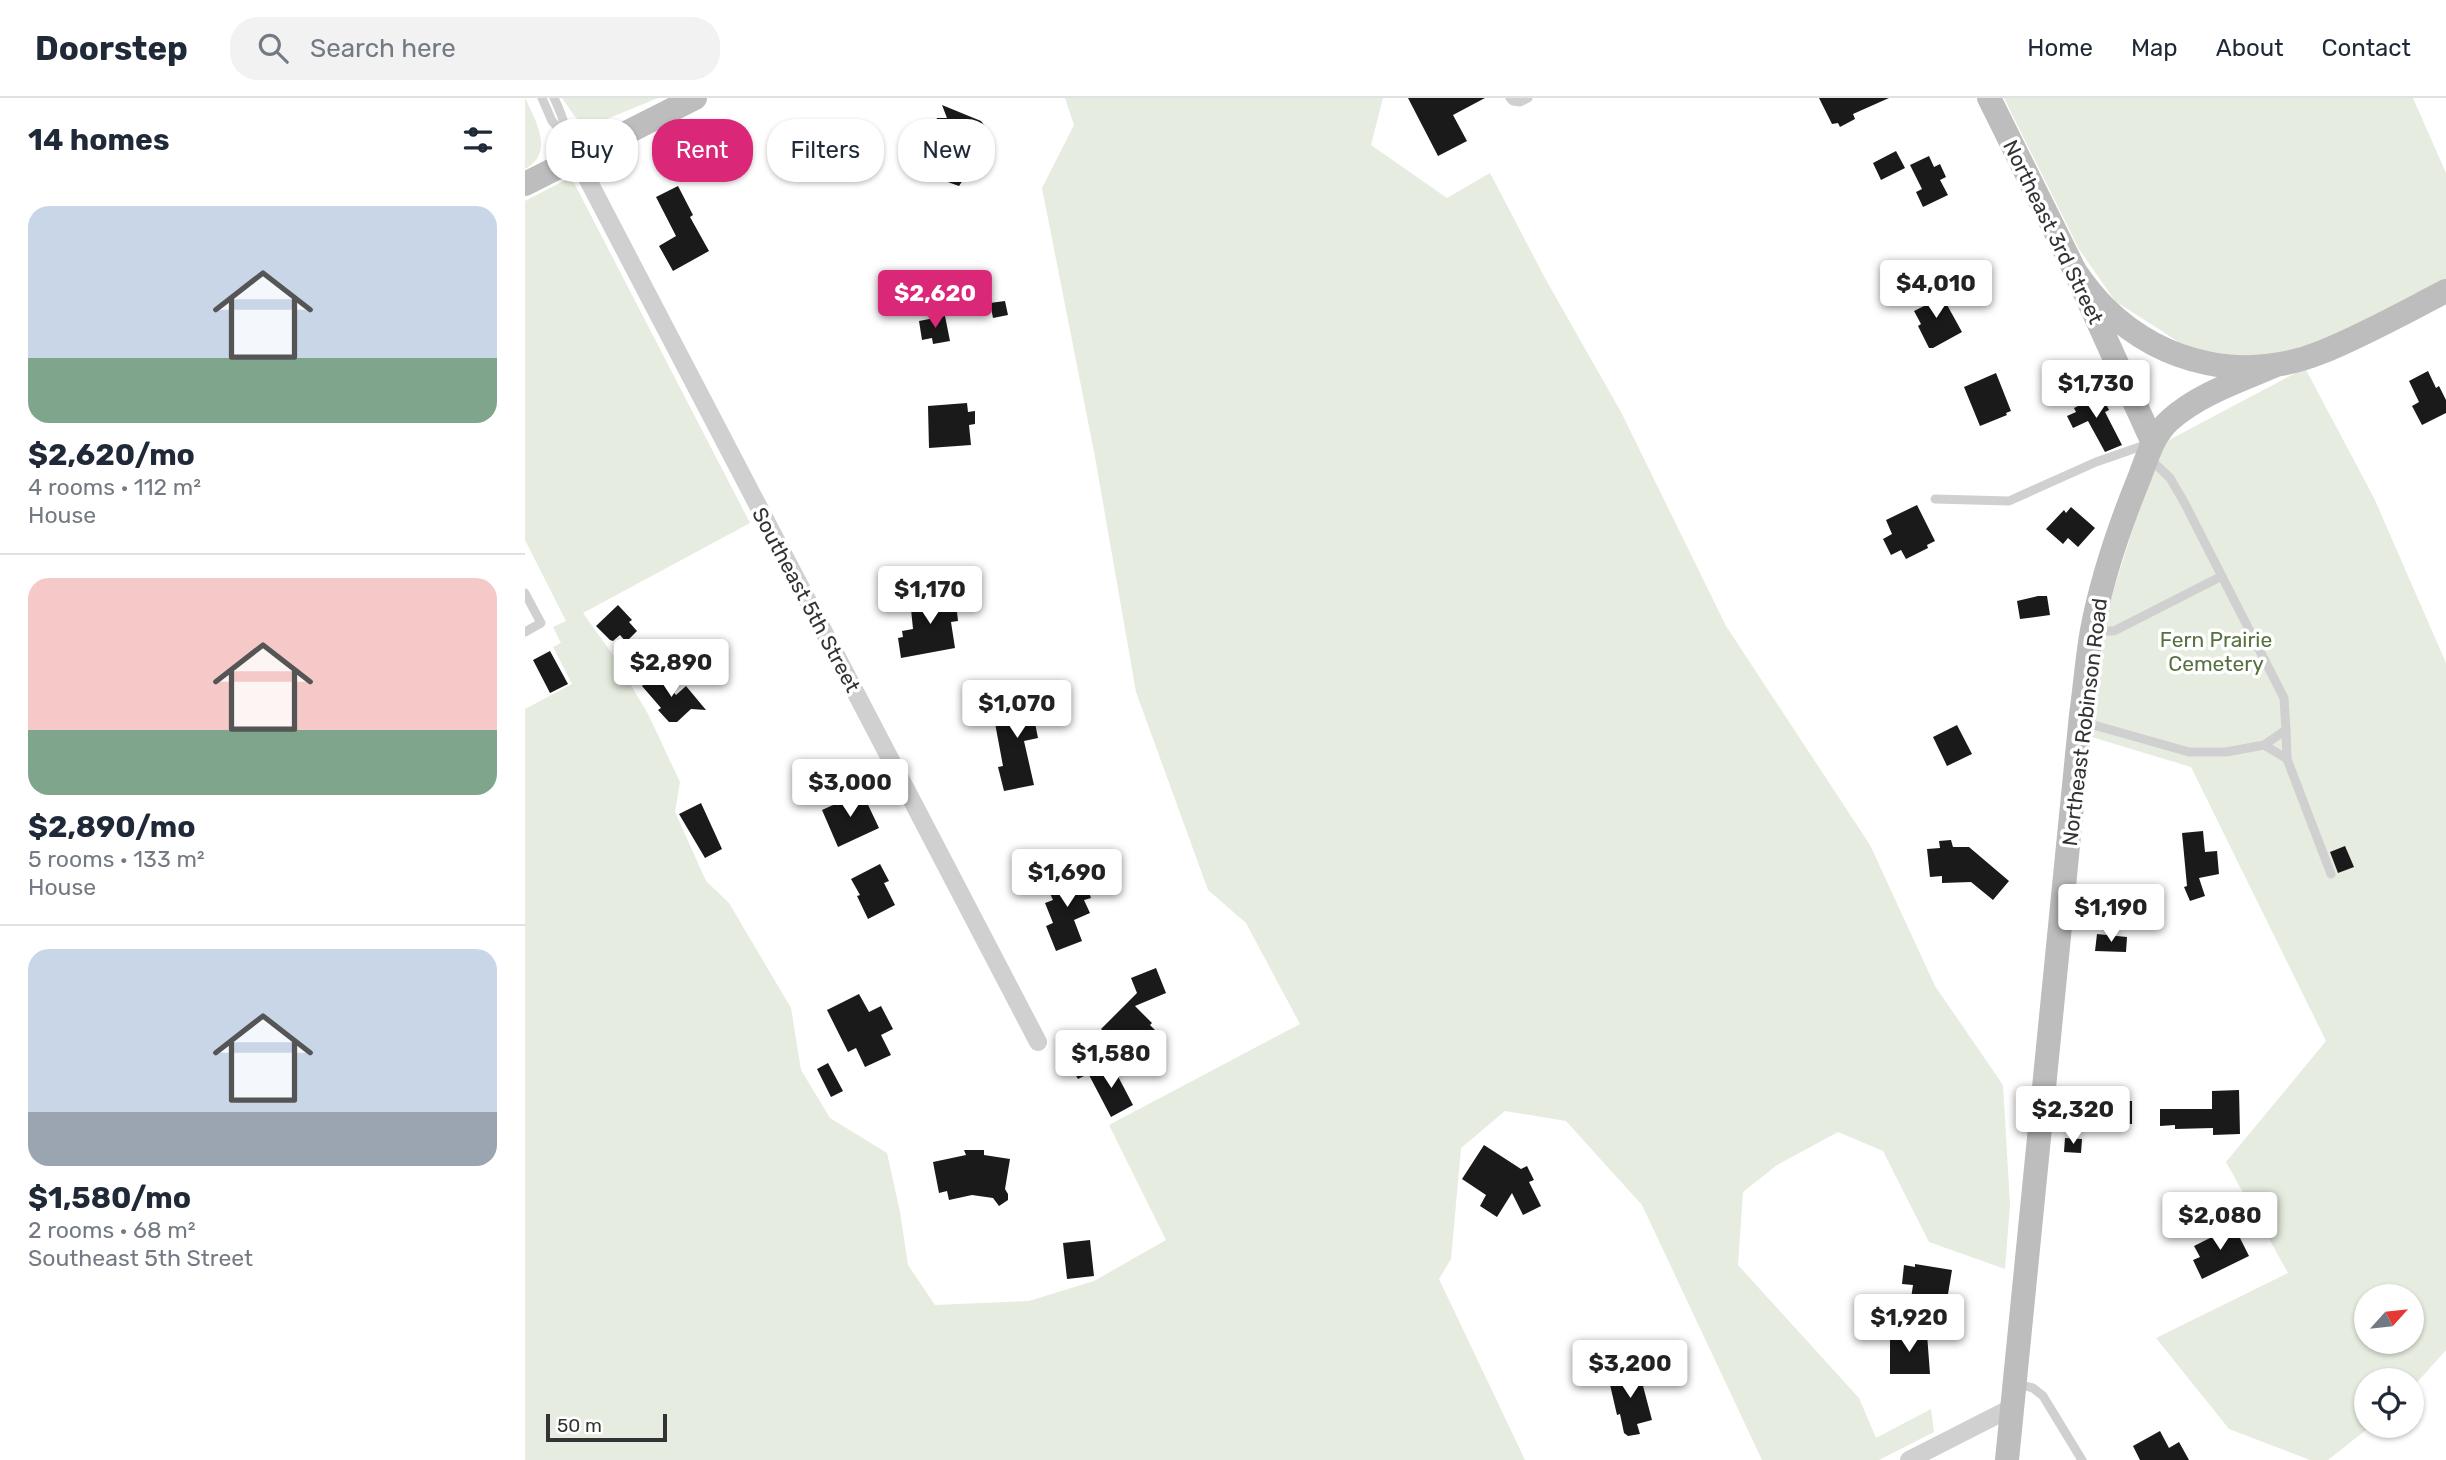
<!DOCTYPE html>
<meta charset="utf-8">
<style>
:root{--surface:#fff;--page:#f2f2f3;--text:#1f2937;--muted:#747a83;--line:#e0e1e3;--accent:#db2777}
body{margin:0;font-family:Rubik,sans-serif;background:var(--page);color:var(--text);height:100vh;display:flex;flex-direction:column;font-size:26px;white-space:nowrap}
*{box-sizing:border-box;margin:0}
p{font-size:23px;color:var(--muted)}
.icon{flex:none;width:38px;height:38px;fill:none;stroke:currentColor;stroke-width:2;stroke-linecap:round;stroke-linejoin:round}
.map{position:relative;flex:1;overflow:hidden}
.panel{display:flex;flex-direction:column;background:var(--surface);width:525px}
.panel>*{flex:none}
.guide{position:absolute;left:21px;top:21px;width:665px;height:63px;display:flex;gap:14px}
.needle{width:46px;rotate:63deg}
.buttons{position:absolute;left:1829px;top:1186px;display:grid;gap:14px}
.buttons a{display:grid;place-items:center;width:70px;height:70px;border-radius:50%;background:var(--surface);box-shadow:0 2px 5px #0004;font-size:35px}
.scale{position:absolute;left:21px;bottom:18px;width:121px;box-sizing:border-box;padding-left:7px;border:4px solid #333;border-top:0;font-size:19px;line-height:24px;white-space:nowrap;color:#333;-webkit-text-stroke:5px #fff;paint-order:stroke}
.price{position:absolute;translate:-50% -60px;padding:0 16px;border-radius:7px;background:#fff;color:#222;font-size:23px;line-height:46px;filter:drop-shadow(0 2px 4px #0008)}
.price::after{content:'';position:absolute;left:50%;top:42px;width:21px;height:16px;margin-left:-10px;background:inherit;clip-path:polygon(0 0,100% 0,50% 100%)}
.price.on{background:var(--accent);color:#fff}
ul{padding:0;list-style:none}
li{display:grid;align-content:center;gap:14px;height:371px;padding:0 28px}
li+li{border-top:2px solid var(--line)}
li span{display:grid;place-items:center;height:217px;border-radius:21px;color:#555}
li>.icon{margin-inline-start:auto}
span .icon{width:126px;height:126px;fill:#fffc;stroke-width:1}
li b{font-size:30px}
h2{display:flex;justify-content:space-between;align-items:center;height:84px;padding:0 28px;font-size:30px}
.chip{padding:0 24px;border-radius:28px;background:var(--surface);box-shadow:0 2px 5px #0004;font-size:24px;line-height:63px}
.chip.on{background:var(--accent);color:#fff}
header{display:flex;align-items:center;gap:42px;box-sizing:border-box;height:98px;padding:0 35px;background:var(--surface);border-bottom:2px solid var(--line)}
header strong{font-size:33px}
nav{display:flex;gap:38px;margin-inline-start:auto;font-size:24px}
.search{width:490px;height:63px;background:var(--page);display:flex;align-items:center;gap:18px;box-sizing:border-box;padding:0 24px;border-radius:28px;color:var(--muted);font-size:26px}
main{display:flex;flex:1;min-height:0}
.map>svg:first-child{display:block}
</style>
<header>
<strong>Doorstep</strong>
<div class="search"><svg class="icon" aria-label="search" viewBox="0 0 24 24"><circle cx="10" cy="10" r="6"/><path d="M15 15l6 6"/></svg>Search here</div>
<nav><a>Home</a><a>Map</a><a>About</a><a>Contact</a></nav>
</header>
<main>
<section class="panel">
<h2>14 homes<svg class="icon" aria-label="filters" viewBox="0 0 24 24"><path d="M4 7h16M4 17h16"/><circle cx="9" cy="7" r="2"/><circle cx="15" cy="17" r="2"/></svg></h2>
<ul>
<li><span style="background:linear-gradient(#c9d6e8 70%,#7fa58c 0)"><svg class="icon" aria-label="home" viewBox="0 0 24 24"><path d="M3 11l9-7 9 7M6 9v11h12V9"/></svg></span><div><b>$2,620/mo</b><p>4 rooms · 112 m²</p><p>House</p></div></li>
<li><span style="background:linear-gradient(#f6c9c9 70%,#7fa58c 0)"><svg class="icon" aria-label="home" viewBox="0 0 24 24"><path d="M3 11l9-7 9 7M6 9v11h12V9"/></svg></span><div><b>$2,890/mo</b><p>5 rooms · 133 m²</p><p>House</p></div></li>
<li><span style="background:linear-gradient(#c9d6e8 75%,#9aa5b1 0)"><svg class="icon" aria-label="home" viewBox="0 0 24 24"><path d="M3 11l9-7 9 7M6 9v11h12V9"/></svg></span><div><b>$1,580/mo</b><p>2 rooms · 68 m²</p><p>Southeast 5th Street</p></div></li>
</ul>
</section>
<div class="map">
<svg width="1921" height="1362" viewBox="0 0 1921 1362">
<rect width="100%" height="100%" fill="#fff"/>
<path fill="#e6ecdf" fill-rule="evenodd" d="M 0,0 C 11,23 30,55 0,71 Z
M 37,0 L 133,0 L 65,28 L 51,20 Z
M 540,0 L 858,0 L 846,47 L 922,100 L 965,75 L 1021,182 L 1096,314 L 1201,528 L 1345,747 L 1410,888 L 1478,987 L 1485,1106 L 1480,1171 L 1404,1144 L 1358,1053 L 1313,1034 L 1252,1067 L 1218,1094 L 1213,1167 L 1334,1300 L 1351,1340 L 1406,1311 L 1409,1334 L 1354,1362 L 1237,1362 L 1117,1107 L 1041,1023 L 980,1013 L 936,1050 L 926,1161 L 914,1181 L 1000,1362 L 0,1362 L 0,611 L 47,586 L 28,549 L 36,545 L 28,529 L 41,523 L 0,442 L 0,103 L 46,79 L 225,425 L 58,515 L 88,557 L 123,616 L 155,684 L 150,714 L 181,783 L 204,805 L 266,910 L 276,972 L 305,1020 L 362,1055 L 375,1114 L 383,1167 L 410,1207 L 504,1203 L 569,1183 L 641,1142 L 584,1027 L 775,926 L 721,825 L 683,792 L 611,594 L 570,359 L 517,90 L 549,27 Z
M 1479,0 L 1888,0 L 1921,75 L 1921,182 L 1777,252 L 1727,260 L 1663,250 L 1590,203 L 1554,151 Z
M 1780,270 L 1849,400 L 1921,565 L 1921,1252 L 1887,1290 L 1886,1283 L 1841,1283 L 1841,1328 L 1846,1328 L 1803,1362 L 1785,1362 L 1704,1331 L 1631,1240 L 1763,1175 L 1701,1064 L 1801,943 L 1666,669 L 1560,637 L 1577,529 L 1626,373 L 1644,342 ZM 1841,1199 L 1886,1199 L 1886,1244 L 1841,1244 Z"/>
<path fill="#1a1a1a" d="M 883,0 L 960,0 L 928,17 L 942,43 L 913,58 Z
M 1294,0 L 1364,0 L 1328,16 L 1330,21 L 1315,29 L 1313,25 L 1307,26 Z
M 417,7 L 456,23 L 466,37 L 460,61 L 452,59 L 446,83 L 440,79 L 434,88 L 403,77 L 416,40 L 406,37 L 412,20 L 422,20 Z
M 1371,53 L 1380,70 L 1356,82 L 1348,65 Z
M 1404,58 L 1409,69 L 1415,66 L 1421,79 L 1415,82 L 1423,97 L 1398,109 L 1391,94 L 1397,91 L 1385,67 Z
M 153,88 L 168,117 L 165,119 L 184,153 L 148,173 L 134,148 L 151,138 L 131,99 Z
M 1408,190 L 1413,197 L 1416,196 L 1437,234 L 1408,250 L 1404,250 L 1393,228 L 1396,226 L 1389,213 L 1399,208 L 1394,197 Z
M 480,203 L 483,217 L 468,220 L 465,205 Z
M 420,218 L 425,243 L 408,246 L 407,240 L 397,242 L 394,223 Z
M 1903,273 L 1911,290 L 1914,288 L 1921,302 L 1921,315 L 1897,327 L 1887,308 L 1894,304 L 1884,283 Z
M 1471,275 L 1486,313 L 1481,315 L 1482,317 L 1455,328 L 1439,289 Z
M 1573,290 L 1584,312 L 1580,314 L 1597,347 L 1580,354 L 1563,323 L 1548,330 L 1542,318 L 1551,314 L 1549,310 L 1563,303 L 1560,296 Z
M 442,305 L 443,314 L 450,313 L 450,326 L 444,327 L 446,347 L 404,350 L 403,308 Z
M 1392,407 L 1410,443 L 1402,447 L 1403,450 L 1381,461 L 1376,452 L 1366,457 L 1358,441 L 1367,436 L 1361,422 Z
M 1546,409 L 1570,430 L 1553,449 L 1543,440 L 1538,446 L 1521,431 L 1539,412 L 1541,415 Z
M 430,496 L 433,523 L 426,524 L 430,550 L 376,560 L 373,540 L 378,539 L 377,533 L 388,531 L 385,501 Z
M 1513,498 L 1522,498 L 1525,517 L 1495,521 L 1492,503 Z
M 93,507 L 107,522 L 104,524 L 112,533 L 101,544 L 95,537 L 88,543 L 85,542 L 71,528 Z
M 25,553 L 43,586 L 25,595 L 8,562 Z
M 131,575 L 151,597 L 161,588 L 181,612 L 166,611 L 152,624 L 144,624 L 133,612 L 136,610 L 117,588 Z
M 519,599 L 523,618 L 509,620 L 513,640 L 499,643 L 509,687 L 479,693 L 473,669 L 478,668 L 467,609 Z
M 1432,627 L 1447,656 L 1422,668 L 1408,639 Z
M 337,694 L 354,730 L 313,749 L 297,712 Z
M 176,705 L 197,751 L 180,760 L 154,716 Z
M 1678,733 L 1680,754 L 1692,753 L 1694,776 L 1674,780 L 1680,798 L 1665,803 L 1659,789 L 1662,788 L 1657,735 Z
M 1426,742 L 1428,749 L 1444,749 L 1484,783 L 1468,802 L 1446,784 L 1417,785 L 1417,778 L 1405,779 L 1402,751 L 1415,750 L 1414,743 Z
M 1820,748 L 1829,769 L 1813,775 L 1805,754 Z
M 355,766 L 364,783 L 359,785 L 370,807 L 343,821 L 332,798 L 335,797 L 326,781 Z
M 556,773 L 566,800 L 559,802 L 565,815 L 549,822 L 557,843 L 531,853 L 521,828 L 528,825 L 520,805 L 528,802 L 521,787 Z
M 1572,836 L 1602,839 L 1601,854 L 1570,853 Z
M 631,870 L 641,895 L 610,908 L 627,925 L 625,927 L 632,934 L 606,960 L 576,931 L 612,895 L 606,880 Z
M 334,896 L 344,914 L 356,908 L 368,931 L 356,937 L 366,957 L 340,969 L 331,950 L 323,954 L 302,912 Z
M 556,956 L 565,975 L 553,981 L 542,963 Z
M 303,965 L 318,993 L 306,999 L 292,971 Z
M 586,965 L 608,1007 L 586,1019 L 564,977 Z
M 1714,992 L 1715,1036 L 1688,1037 L 1688,1030 L 1650,1031 L 1650,1027 L 1635,1028 L 1635,1011 L 1687,1011 L 1687,993 Z
M 1577,1003 L 1607,1003 L 1607,1026 L 1577,1026 Z
M 1540,1040 L 1557,1041 L 1556,1055 L 1539,1054 Z
M 959,1047 L 996,1071 L 1002,1068 L 1009,1082 L 1004,1084 L 1016,1108 L 998,1117 L 987,1095 L 972,1119 L 955,1108 L 961,1097 L 937,1081 Z
M 439,1052 L 459,1052 L 459,1057 L 485,1061 L 480,1091 L 483,1096 L 483,1102 L 474,1108 L 468,1100 L 447,1097 L 424,1102 L 422,1093 L 414,1095 L 408,1064 L 441,1057 Z
M 1709,1128 L 1724,1158 L 1677,1181 L 1668,1162 L 1675,1159 L 1669,1148 Z
M 565,1142 L 569,1178 L 542,1181 L 538,1145 Z
M 1390,1166 L 1427,1172 L 1422,1202 L 1413,1201 L 1411,1217 L 1384,1214 L 1388,1187 L 1377,1186 L 1379,1167 L 1390,1169 Z
M 1365,1236 L 1402,1236 L 1405,1276 L 1365,1276 Z
M 1113,1269 L 1127,1322 L 1112,1326 L 1115,1336 L 1103,1338 L 1099,1335 L 1095,1316 L 1092,1317 L 1083,1278 Z
M 1635,1333 L 1644,1350 L 1654,1344 L 1664,1362 L 1615,1362 L 1608,1348 Z"/>
<g fill="none" stroke-linecap="round" stroke-linejoin="round">
<path stroke="#d0d0d0" stroke-width="9" d="M 17,0 L 27,23 L 44,42
M 29,0 C 39,19 42,38 50,58
M 985,0 L 988,3 L 995,4 L 1003,0
M 1410,401 L 1484,403 L 1571,364 L 1623,346
M 0,495 L 16,525 L 0,534
M 1569,533 L 1589,533 L 1697,478
M 1558,624 L 1664,654 L 1701,654 L 1739,647 L 1761,632 L 1759,600 L 1659,404 L 1645,380 L 1624,360
M 1761,632 L 1762,661
M 1739,647 L 1762,661 L 1806,776
M 1492,1286 L 1508,1290 L 1518,1298 L 1557,1362"/>
<path stroke="#d0d0d0" stroke-width="18" d="M 51,59 L 513,944
M 1384,1362 L 1488,1309"/>
<path stroke="#bdbdbd" stroke-width="24" d="M 1464,0 L 1550,173 L 1628,345
M 0,86 L 170,0
M 1550,173 C 1559,186 1569,199 1580,210 C 1638,267 1721,285 1797,254 C 1839,237 1880,214 1921,193
M 1482,1362 L 1556,617 C 1560,589 1562,560 1567,532 C 1577,479 1595,427 1615,378 C 1622,359 1629,336 1645,322 C 1674,296 1714,283 1749,268"/>
</g>
<g text-anchor="middle" stroke-width="7" stroke-linejoin="round" paint-order="stroke">
<g font-size="21" fill="#333" stroke="#fff">
<text transform="translate(1528 134) rotate(64)" y="7">Northeast 3rd Street</text>
<text transform="translate(281 502) rotate(62)" y="7">Southeast 5th Street</text>
<text transform="translate(1560 624) rotate(-83)" y="7">Northeast Robinson Road</text>
</g>
<g font-size="21" fill="#56703f" stroke="#fff">
<text x="1691" y="549">Fern Prairie<tspan x="1691" dy="24">Cemetery</tspan></text>
</g>
</g>
</svg>
<div class="buttons">
<a><svg class="needle" viewBox="-14 -14 28 28"><path d="M0-13l5 13h-10z" fill="#e53935"/><path d="M0 13l5-13h-10z" fill="#747a83"/></svg></a>
<a><svg class="icon" aria-label="locate" viewBox="0 0 24 24"><circle cx="12" cy="12" r="6"/><path d="M12 2v4M12 18v4M2 12h4M18 12h4"/></svg></a>
</div>
<div class="scale">50 m</div>
<b class="price" style="left:1411px;top:222px">$4,010</b>
<b class="price on" style="left:410px;top:232px">$2,620</b>
<b class="price" style="left:1571px;top:322px">$1,730</b>
<b class="price" style="left:405px;top:528px">$1,170</b>
<b class="price" style="left:146px;top:601px">$2,890</b>
<b class="price" style="left:492px;top:642px">$1,070</b>
<b class="price" style="left:325px;top:721px">$3,000</b>
<b class="price" style="left:542px;top:811px">$1,690</b>
<b class="price" style="left:1586px;top:846px">$1,190</b>
<b class="price" style="left:586px;top:992px">$1,580</b>
<b class="price" style="left:1548px;top:1048px">$2,320</b>
<b class="price" style="left:1695px;top:1154px">$2,080</b>
<b class="price" style="left:1384px;top:1256px">$1,920</b>
<b class="price" style="left:1105px;top:1302px">$3,200</b>
<div class="guide">
<a class="chip">Buy</a>
<a class="chip on">Rent</a>
<a class="chip">Filters</a>
<a class="chip">New</a>
</div>
</div>
</main>
